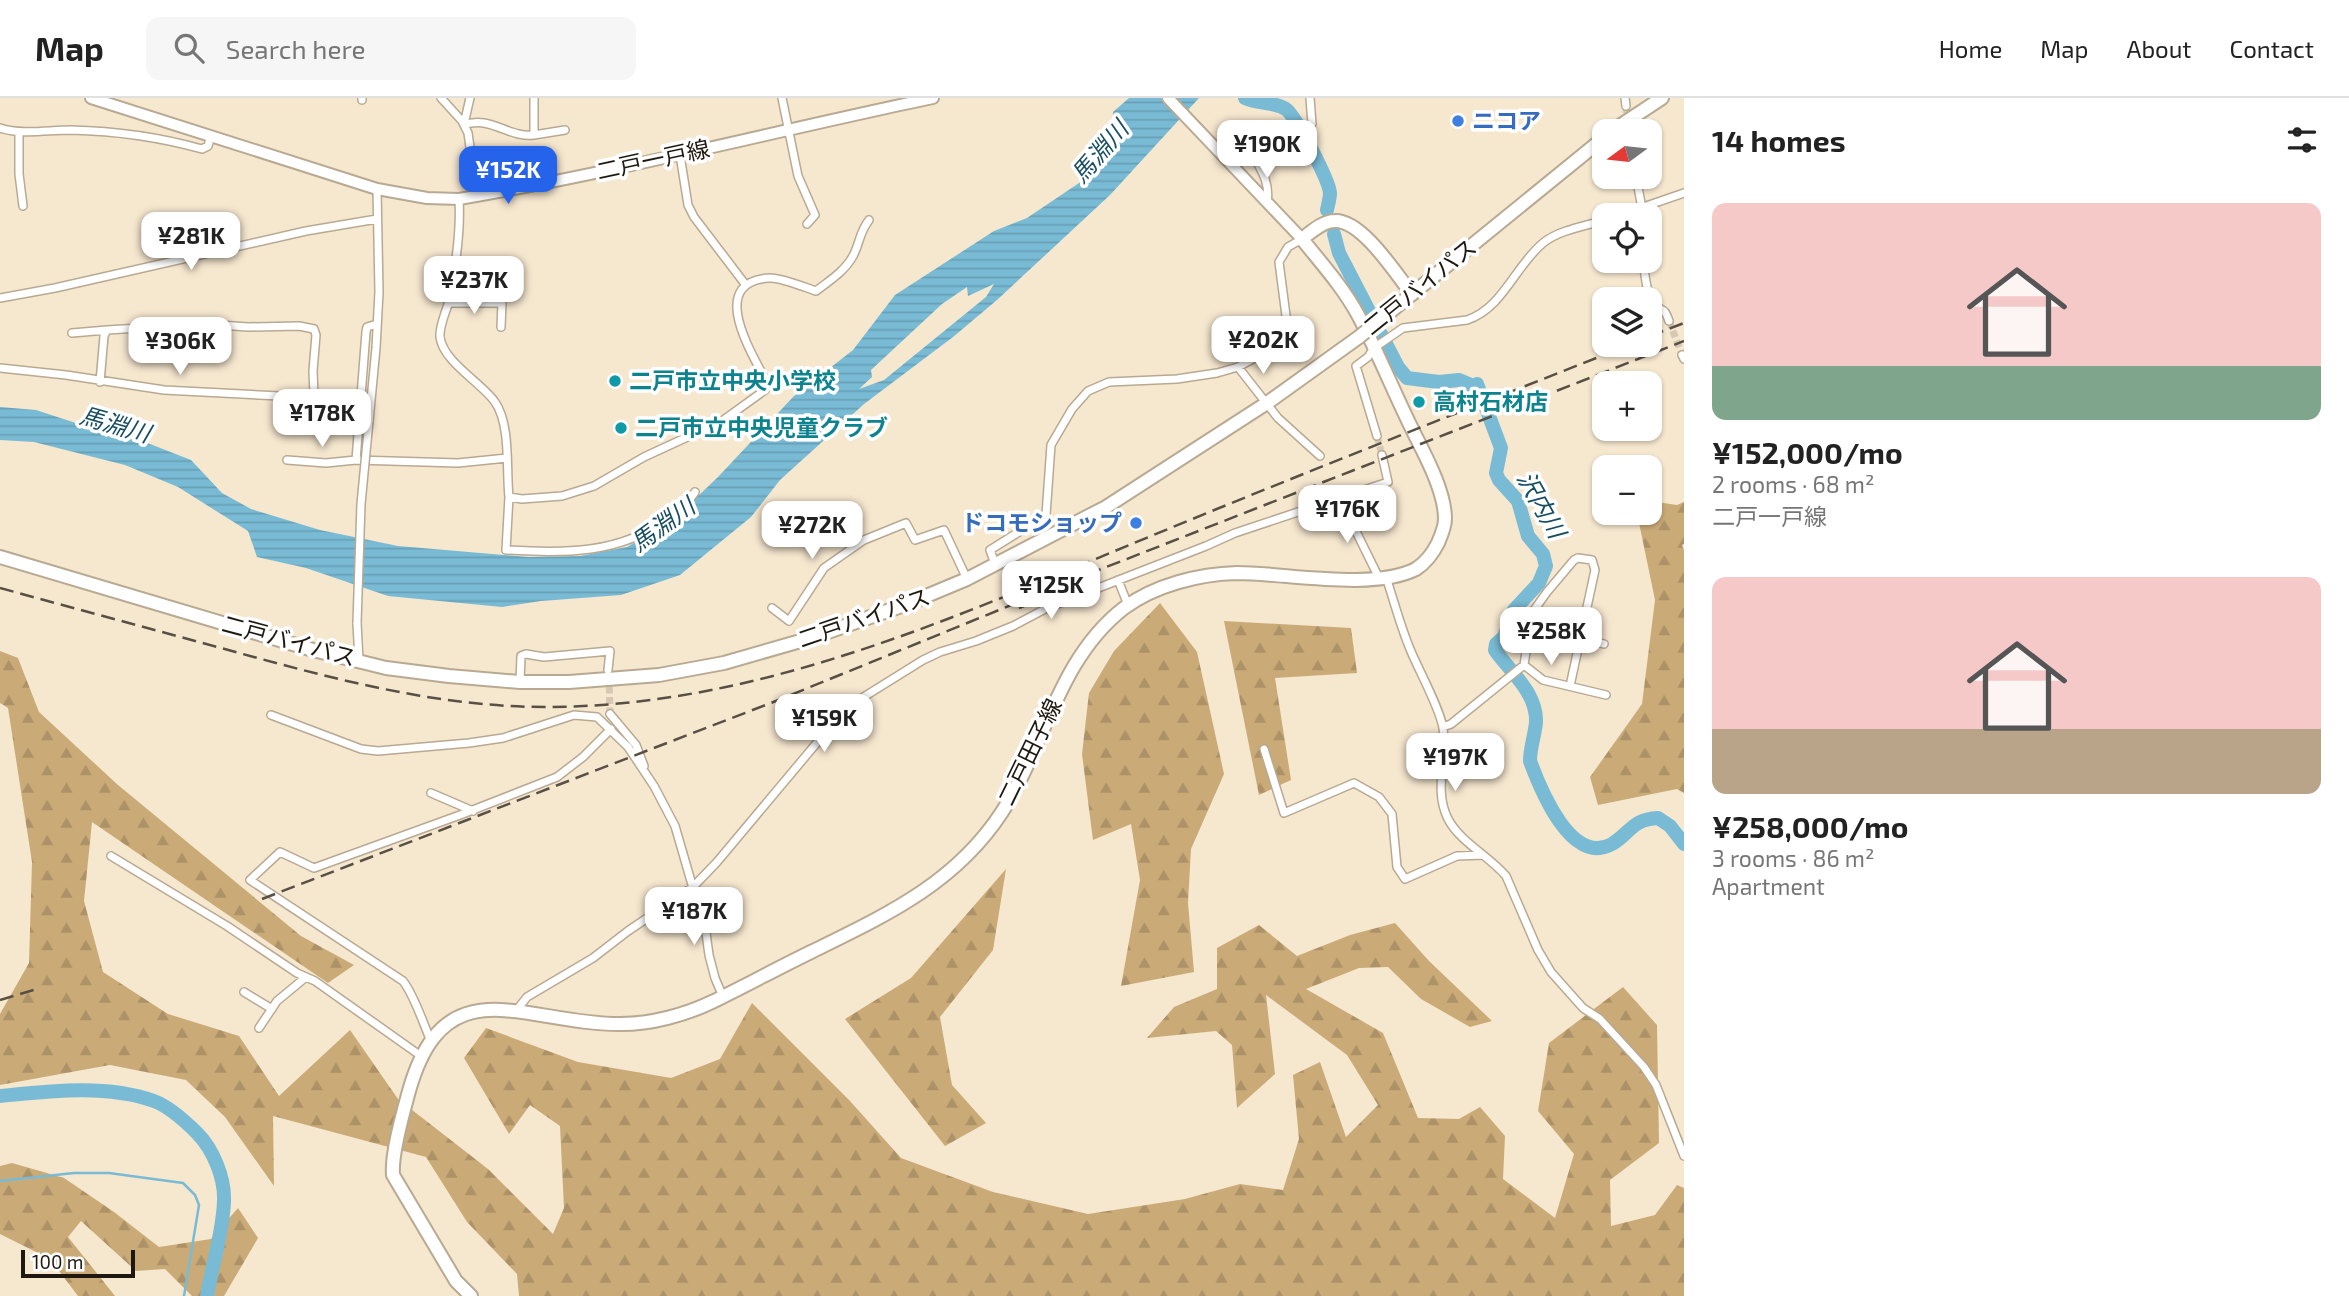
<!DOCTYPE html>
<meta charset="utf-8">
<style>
:root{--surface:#fff;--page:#f6f6f6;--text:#222;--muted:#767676;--line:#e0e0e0;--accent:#2563eb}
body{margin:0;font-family:"Exo 2","Noto Sans JP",sans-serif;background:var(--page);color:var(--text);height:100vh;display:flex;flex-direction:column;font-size:26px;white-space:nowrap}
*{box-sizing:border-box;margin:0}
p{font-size:23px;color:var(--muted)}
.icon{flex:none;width:38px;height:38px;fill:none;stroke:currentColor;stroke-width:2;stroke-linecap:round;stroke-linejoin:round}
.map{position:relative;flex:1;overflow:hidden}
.drawer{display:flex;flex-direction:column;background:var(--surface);width:665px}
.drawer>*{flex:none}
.needle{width:46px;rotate:255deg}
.fabs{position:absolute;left:1592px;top:21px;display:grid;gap:14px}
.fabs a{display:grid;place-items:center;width:70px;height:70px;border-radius:14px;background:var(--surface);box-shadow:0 2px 5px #0004;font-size:35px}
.scale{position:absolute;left:21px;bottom:18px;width:114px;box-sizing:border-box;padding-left:7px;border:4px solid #1e1810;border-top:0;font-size:19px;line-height:24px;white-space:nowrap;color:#1e1810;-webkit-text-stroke:5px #fff;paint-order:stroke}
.price{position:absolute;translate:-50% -60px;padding:0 16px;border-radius:14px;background:#fff;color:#222;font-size:23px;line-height:46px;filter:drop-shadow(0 2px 4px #0008)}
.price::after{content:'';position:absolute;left:50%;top:42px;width:21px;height:16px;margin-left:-10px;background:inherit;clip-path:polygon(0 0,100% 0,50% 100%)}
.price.current{background:var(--accent);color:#fff}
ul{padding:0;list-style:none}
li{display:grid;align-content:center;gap:14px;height:371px;padding:0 28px}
li span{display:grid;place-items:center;height:217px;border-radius:14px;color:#555}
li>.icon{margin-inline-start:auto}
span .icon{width:126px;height:126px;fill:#fffc;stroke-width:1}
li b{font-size:30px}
h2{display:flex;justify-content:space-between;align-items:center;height:84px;padding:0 28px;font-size:30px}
header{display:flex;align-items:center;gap:42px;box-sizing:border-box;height:98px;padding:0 35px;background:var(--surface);border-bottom:2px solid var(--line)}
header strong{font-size:33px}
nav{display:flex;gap:38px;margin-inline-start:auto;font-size:24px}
.search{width:490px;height:63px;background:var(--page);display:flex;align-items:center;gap:18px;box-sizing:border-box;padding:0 24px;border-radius:14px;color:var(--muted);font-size:26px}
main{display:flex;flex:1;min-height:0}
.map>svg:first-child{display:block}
</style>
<header>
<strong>Map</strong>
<div class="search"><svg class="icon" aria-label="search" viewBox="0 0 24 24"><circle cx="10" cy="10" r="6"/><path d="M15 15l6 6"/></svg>Search here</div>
<nav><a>Home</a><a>Map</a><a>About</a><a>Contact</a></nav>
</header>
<main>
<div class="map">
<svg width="1684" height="1198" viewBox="0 0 1684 1198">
<defs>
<pattern id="forest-firs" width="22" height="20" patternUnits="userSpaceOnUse" patternTransform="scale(1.75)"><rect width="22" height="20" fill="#caab78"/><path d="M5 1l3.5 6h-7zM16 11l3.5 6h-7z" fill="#ad9267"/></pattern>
<pattern id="water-rules" width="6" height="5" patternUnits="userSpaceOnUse" patternTransform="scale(1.75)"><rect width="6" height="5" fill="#79bbd5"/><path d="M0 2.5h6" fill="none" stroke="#68a0b6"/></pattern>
</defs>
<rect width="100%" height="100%" fill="#f6e7cf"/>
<path fill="url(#forest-firs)" d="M 1650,403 L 1677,407 L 1684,404 L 1684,446 L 1682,447 L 1684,452 L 1684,695 L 1677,691 L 1598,707 L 1590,679 L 1642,606 L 1655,502 L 1637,415 L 1650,415 Z
M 1160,505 L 1197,554 L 1224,676 L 1191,751 L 1188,805 L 1194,874 L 1121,888 L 1140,782 L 1131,726 L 1093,742 L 1082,656 L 1089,595 L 1114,553 Z
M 1224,523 L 1351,530 L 1357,575 L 1275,580 L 1291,682 L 1259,697 Z
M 0,553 L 18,560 L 39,614 L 118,687 L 301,838 L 354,867 L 328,885 L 92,724 L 84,803 L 103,874 L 168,916 L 239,938 L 279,998 L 350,932 L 398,1001 L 488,1071 L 553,1136 L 564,1110 L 560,1028 L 530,1007 L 509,1036 L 464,960 L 486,930 L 578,964 L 671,980 L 720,961 L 752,905 L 850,1003 L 901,1060 L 993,1094 L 1088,1116 L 1185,1101 L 1240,1086 L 1283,1092 L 1299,1041 L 1293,977 L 1320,964 L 1346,1039 L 1378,1007 L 1347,957 L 1266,897 L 1275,976 L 1237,1010 L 1232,947 L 1216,933 L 1147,940 L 1174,909 L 1217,891 L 1217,850 L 1259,827 L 1297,858 L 1350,837 L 1395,825 L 1429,863 L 1492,923 L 1470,929 L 1421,901 L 1388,869 L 1359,870 L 1306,891 L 1383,935 L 1418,1020 L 1459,1021 L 1480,1009 L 1505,1038 L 1503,1081 L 1555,1120 L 1574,1056 L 1538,1013 L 1549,945 L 1623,889 L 1657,927 L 1659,1045 L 1610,1082 L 1611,1128 L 1655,1117 L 1677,1087 L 1684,1090 L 1684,1198 L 519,1198 L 517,1176 L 467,1124 L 426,1059 L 273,1018 L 274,1088 L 225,1019 L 186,982 L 110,967 L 0,987 L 0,916 L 29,865 L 32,764 L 8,610 L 0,605 Z
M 1006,771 L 993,852 L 940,919 L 952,987 L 986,1025 L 945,1048 L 845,921 L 911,880 Z
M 12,1065 L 64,1080 L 114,1114 L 159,1149 L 211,1141 L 238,1110 L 258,1140 L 224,1198 L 192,1198 L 165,1171 L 136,1173 L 81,1123 L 68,1139 L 115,1198 L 78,1198 L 50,1161 L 0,1136 L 0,1068 Z"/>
<path fill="url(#water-rules)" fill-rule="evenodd" d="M 1129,0 L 1199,0 L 1110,97 L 997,202 L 953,239 L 864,306 L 780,382 L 751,419 L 680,477 L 621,497 L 541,503 L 502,509 L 388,498 L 306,470 L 257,459 L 248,433 L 178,389 L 125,367 L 34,344 L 0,342 L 0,309 L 36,312 L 91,330 L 150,346 L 191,362 L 222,395 L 251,411 L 320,432 L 398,448 L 529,459 L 580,458 L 627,449 L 674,421 L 718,379 L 794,298 L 853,252 L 895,197 L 994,133 L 1027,120 L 1082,83 L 1114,35 L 1113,14 ZM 994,186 L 986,199 L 884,282 L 859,291 L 872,279 L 871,272 L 942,206 L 967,189 L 968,198 Z"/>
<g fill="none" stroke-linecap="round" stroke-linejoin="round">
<path stroke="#79bbd5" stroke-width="2.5" d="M 0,1083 L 74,1075 L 109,1075 L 183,1085 L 195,1097 L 199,1107 L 184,1198"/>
<path stroke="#79bbd5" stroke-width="14" d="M 1245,0 C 1257,6 1278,4 1287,12 C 1297,21 1329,82 1330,95 C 1330,100 1328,107 1327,112
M 1334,136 L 1339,155 L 1398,269 L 1407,280 L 1439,284 L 1459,282 L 1473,288 L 1477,286 L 1501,350 L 1496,375 L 1499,382 L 1518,403 L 1528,438 L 1543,456 L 1546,468 L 1539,485 L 1514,512 L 1504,539 L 1496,546 L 1495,552 C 1510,574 1537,594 1536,624 C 1535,637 1530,649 1530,663 C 1540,690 1571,769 1612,746 C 1630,735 1633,721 1658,720 L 1670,728 L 1684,746
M 0,998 C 50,993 106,986 154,1003 C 170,1009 185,1023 197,1035 C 213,1051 225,1080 224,1103 C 223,1135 212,1167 207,1198"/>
<path stroke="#d6c8b2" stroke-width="7" stroke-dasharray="7 3.5" stroke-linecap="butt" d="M 1626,8 L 1628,33
M 1669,223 L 1682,257
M 1377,338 L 1382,357
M 609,578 L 610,616"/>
<g stroke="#b8a993" stroke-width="10">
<path id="minor" d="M 441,0 L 462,23 L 468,35 L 477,98
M 782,0 L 798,78 L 815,117 L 807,126
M 1625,0 L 1626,8
M 362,2 L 362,0
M 464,26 L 470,0
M 464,27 C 489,17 509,40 534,37 L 534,0
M 0,30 C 23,37 47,32 71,32 C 115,33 159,39 202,51 L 208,48 L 211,37
M 19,35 L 19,76 L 23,108
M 534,37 L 565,32
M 680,57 L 688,107 L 694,119 L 745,186
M 1636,79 L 1642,110
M 459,101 C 461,135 455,170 449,203 C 446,214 439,228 440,239 C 443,264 482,285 495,304 C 511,327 506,372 509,399 L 522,401 L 562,398 L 594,388 L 644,359 L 722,323 L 765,292 L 767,287 L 765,281 C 750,252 708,184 769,180 C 780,179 804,189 816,193 C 829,183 845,173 853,158 C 860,145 859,135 869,122
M 1267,105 C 1270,86 1263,75 1254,59 L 1312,26 L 1310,0
M 1620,117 L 1684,95
M 1643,163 C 1645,175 1646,197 1655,207 C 1664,215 1664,209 1669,223
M 0,200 L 55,190 L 306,133 L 377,121
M 448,205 L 502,205 L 501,229
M 377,226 L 367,229 L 366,234 L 356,362 L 458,365 L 507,360
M 72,235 L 107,232
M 1682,257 L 1684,261
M 1238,269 L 1278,320 L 1320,358
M 0,270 L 66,277 L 164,292 L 299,299 L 323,297 L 360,298
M 100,284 L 104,238 L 107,232 L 205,226 L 248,229 L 299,228 L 314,231 L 316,237 L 313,273 L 314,298
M 369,323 L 376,250 L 379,194 L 377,91
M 1377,338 L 1356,268 L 1368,259 L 1374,250 L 1403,230 L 1467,222 C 1503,210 1515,168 1543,145 C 1559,132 1585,128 1605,122
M 287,362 L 326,365 L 356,362
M 509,399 L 506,452 C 563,455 620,457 668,420 C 679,412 688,405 695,394
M 1340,401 L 1379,480
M 995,466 L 990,452 L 1046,417 L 1051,347 L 1072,311 L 1088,293 L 1109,284 L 1177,281 L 1217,275 L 1238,269 L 1258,258 L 1291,256 L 1279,164 L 1288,149 L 1302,141
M 1386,479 C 1394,503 1400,527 1410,551 C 1418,571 1440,610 1443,630 C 1448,661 1433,691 1448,721 C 1461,745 1488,757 1506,778 L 1538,852 L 1551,874 L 1583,910 L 1600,921 L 1644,969 L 1656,987 L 1684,1058
M 1118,482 L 1128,507
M 772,510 L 789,523 L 824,470 L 864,442 L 906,425 L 915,442 L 944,432 L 967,481
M 357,525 L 359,562
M 1530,529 L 1604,546
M 1524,567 L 1543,582 L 1606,597
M 520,584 L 521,558 L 526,556 L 544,559 L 610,553 L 608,572
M 610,616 L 636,647 L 644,668
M 271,617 L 361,651 L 378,653 L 469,645 L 503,640 L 574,617 L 597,619 L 628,649 L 654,688 L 675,728 L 706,835 L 709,857 L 715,880 L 723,899
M 1443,629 L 1451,626 L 1524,567 L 1532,515 L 1547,494 L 1574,462 L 1578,460 L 1592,462 L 1595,472 L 1570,588
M 1264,651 L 1284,715 L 1354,685 L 1379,699 L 1392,716 L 1397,769 L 1405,781 L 1457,758 L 1483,757
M 431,695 L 473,713
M 111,758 L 227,828 L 297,875 L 315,883 L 421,958
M 244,894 L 272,911
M 516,913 L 527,899 L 593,860 L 628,833 L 693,789 L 717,764 L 846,610 L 923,562 L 940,554 L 976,543 L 1013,528 L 1047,510 L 1206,448 L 1235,435 L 1388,384 L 1382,357
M 259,930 L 277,903 L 306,879
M 430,941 C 422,922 414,897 403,883 L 250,782 L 280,754 L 314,770 L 460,717 L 557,679 L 583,659 L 611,631"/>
</g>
<g stroke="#b8a993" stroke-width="14">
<path id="secondary" d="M 91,0 L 377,91 L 427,100 L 459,101 C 618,74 775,33 933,0
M 1168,0 L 1302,141"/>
</g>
<g stroke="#b8a993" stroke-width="16">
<path id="primary" d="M 471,1198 L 456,1183 L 393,1077 C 391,1056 403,1015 409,993 C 445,865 526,927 621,926 C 651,926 685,917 712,904 C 745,888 778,870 811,854 C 886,817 955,786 1002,714 C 1045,647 1058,561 1124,510 C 1155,487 1199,476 1237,475 C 1286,475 1372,493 1416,471 C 1425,465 1433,455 1438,445 C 1441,438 1445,429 1445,421 C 1445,393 1425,357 1413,333 C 1394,295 1378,254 1358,217 C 1343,189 1321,165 1302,141 C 1311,134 1323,123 1335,123 C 1362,122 1396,176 1412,196"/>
</g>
<g stroke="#b8a993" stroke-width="16">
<path id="trunk" d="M 1612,33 L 1662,0
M 1380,222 L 1605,39
M 0,459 L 313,552 L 386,570 L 449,578 L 520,584 L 569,584 L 659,577 L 724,565 L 811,540 L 907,506 L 967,481 L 1106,409 L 1267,305 L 1359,239"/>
</g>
<use href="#minor" stroke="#fff" stroke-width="7"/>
<use href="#secondary" stroke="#fff" stroke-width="10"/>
<use href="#primary" stroke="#fff" stroke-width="12"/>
<use href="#trunk" stroke="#fff" stroke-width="12"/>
<path stroke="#585044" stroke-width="2.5" stroke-dasharray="14 7" stroke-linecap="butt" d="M 1650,238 L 1684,225
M 1068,484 L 1684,243
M 0,490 C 77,511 155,532 232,553 C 337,582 442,610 552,609 C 778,607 985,505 1190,422 C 1336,362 1483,305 1629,247
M 1019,510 L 1081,486
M 262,801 L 776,603 L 1026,501
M 0,902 L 40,890"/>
<g stroke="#b8a993" stroke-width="10" stroke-linecap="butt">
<path id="minor-bridge" d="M 357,525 L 361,406 L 369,323"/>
</g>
<g stroke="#b8a993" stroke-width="16" stroke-linecap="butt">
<path id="trunk-bridge" d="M 1359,239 L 1380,222"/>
</g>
<use href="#minor-bridge" stroke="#fff" stroke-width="7"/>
<use href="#trunk-bridge" stroke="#fff" stroke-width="12"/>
</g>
<g fill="#3f7fe0" stroke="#fff" stroke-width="2.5">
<circle cx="1458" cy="23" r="7"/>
<circle cx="1136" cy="425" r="7"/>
</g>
<g fill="#0f9aa8" stroke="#fff" stroke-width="2.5">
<circle cx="615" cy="283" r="7"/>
<circle cx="1419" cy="304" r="7"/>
<circle cx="621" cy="330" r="7"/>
</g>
<g text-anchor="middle" stroke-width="7" stroke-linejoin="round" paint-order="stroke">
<g font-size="23" font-weight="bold" fill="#366cbe" stroke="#fff" text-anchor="start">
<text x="1472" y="31">ニコア</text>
<text x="1122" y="433" text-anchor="end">ドコモショップ</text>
</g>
<g font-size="23" fill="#1e1810" stroke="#fff">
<text transform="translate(653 62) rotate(-12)" y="8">二戸一戸線</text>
<text transform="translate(1420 189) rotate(-39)" y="8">二戸バイパス</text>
<text transform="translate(864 520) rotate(-19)" y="8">二戸バイパス</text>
<text transform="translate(289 543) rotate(15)" y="8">二戸バイパス</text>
<text transform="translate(1030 654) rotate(-64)" y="8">二戸田子線</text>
</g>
<g font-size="23" font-weight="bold" fill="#0d838f" stroke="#fff" text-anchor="start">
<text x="629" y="291">二戸市立中央小学校</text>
<text x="1433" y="312">高村石材店</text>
<text x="635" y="338">二戸市立中央児童クラブ</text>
</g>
<g font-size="24" font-style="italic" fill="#174e61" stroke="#fff">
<text transform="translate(1100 54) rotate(-49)" y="8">馬淵川</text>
<text transform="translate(115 327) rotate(16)" y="8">馬淵川</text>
<text transform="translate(1541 407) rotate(61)" y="8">沢内川</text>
<text transform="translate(663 427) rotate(-36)" y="8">馬淵川</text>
</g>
</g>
</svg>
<div class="fabs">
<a><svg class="needle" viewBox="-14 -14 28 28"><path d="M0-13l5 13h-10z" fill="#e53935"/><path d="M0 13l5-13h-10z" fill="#767676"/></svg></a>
<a><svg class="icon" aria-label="locate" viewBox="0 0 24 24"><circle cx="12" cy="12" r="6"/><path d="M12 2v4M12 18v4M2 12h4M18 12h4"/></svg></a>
<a><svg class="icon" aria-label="layers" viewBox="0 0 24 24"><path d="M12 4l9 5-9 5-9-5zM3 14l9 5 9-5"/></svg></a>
<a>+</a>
<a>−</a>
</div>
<div class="scale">100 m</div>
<b class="price" style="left:1267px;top:82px">¥190K</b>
<b class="price current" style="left:508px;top:108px">¥152K</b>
<b class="price" style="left:191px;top:174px">¥281K</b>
<b class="price" style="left:474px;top:218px">¥237K</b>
<b class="price" style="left:1263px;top:278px">¥202K</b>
<b class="price" style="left:180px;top:279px">¥306K</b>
<b class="price" style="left:322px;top:351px">¥178K</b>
<b class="price" style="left:1347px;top:447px">¥176K</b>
<b class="price" style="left:812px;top:463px">¥272K</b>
<b class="price" style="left:1051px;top:523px">¥125K</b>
<b class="price" style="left:1551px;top:569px">¥258K</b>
<b class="price" style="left:824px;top:656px">¥159K</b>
<b class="price" style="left:1455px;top:695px">¥197K</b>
<b class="price" style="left:694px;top:849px">¥187K</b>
</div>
<section class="drawer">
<h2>14 homes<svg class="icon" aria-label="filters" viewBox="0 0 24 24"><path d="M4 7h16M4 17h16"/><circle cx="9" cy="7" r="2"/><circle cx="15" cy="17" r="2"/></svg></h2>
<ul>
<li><span style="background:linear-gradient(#f6c9c9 75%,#7fa58c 0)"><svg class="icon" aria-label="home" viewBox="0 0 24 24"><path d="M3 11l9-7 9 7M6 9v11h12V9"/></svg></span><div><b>¥152,000/mo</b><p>2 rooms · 68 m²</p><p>二戸一戸線</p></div></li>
<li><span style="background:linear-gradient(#f6c9c9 70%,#b9a48a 0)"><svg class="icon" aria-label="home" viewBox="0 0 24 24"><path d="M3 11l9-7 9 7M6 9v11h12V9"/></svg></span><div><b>¥258,000/mo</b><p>3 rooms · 86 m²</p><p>Apartment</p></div></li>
</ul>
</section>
</main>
